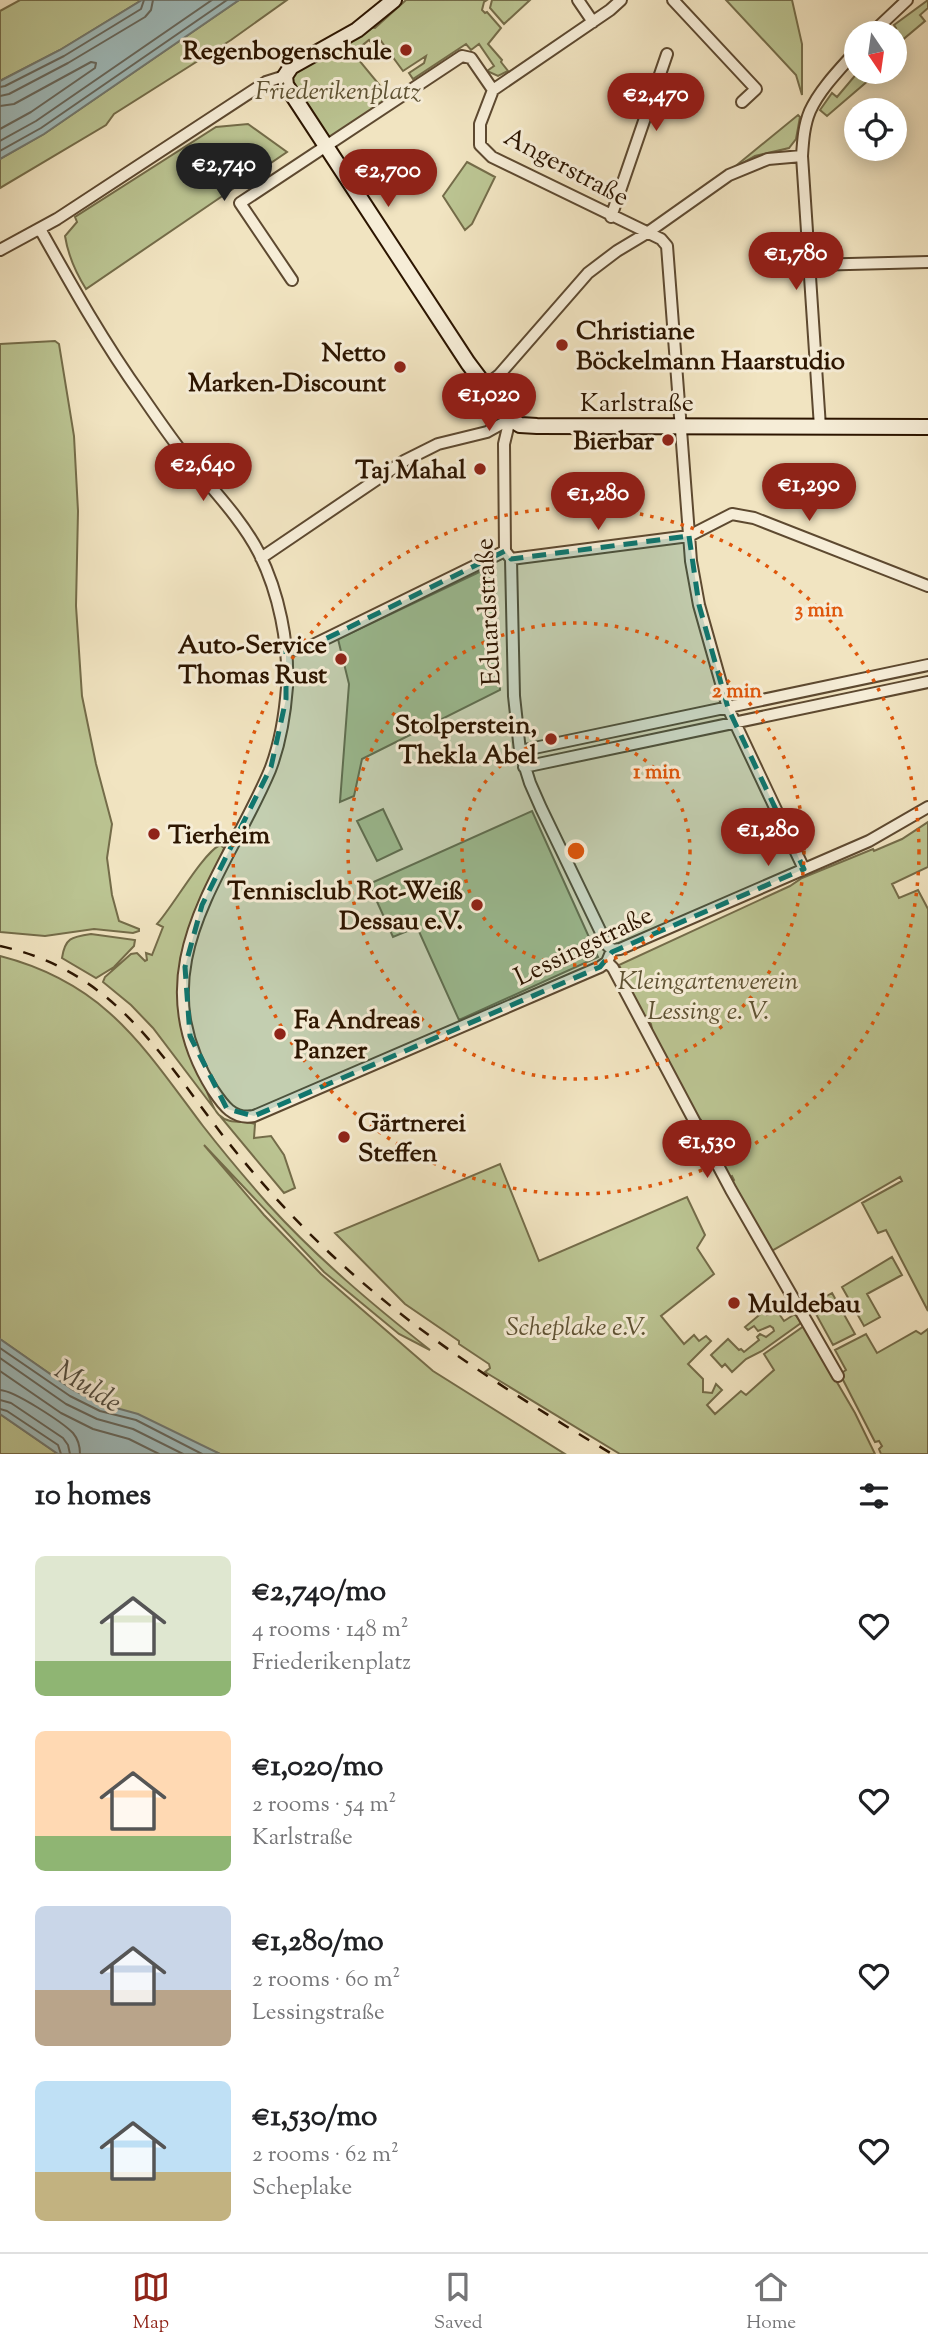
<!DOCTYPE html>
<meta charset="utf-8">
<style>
:root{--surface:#fff;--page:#f6f6f6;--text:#202124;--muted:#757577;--line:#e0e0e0;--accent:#8f2418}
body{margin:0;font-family:"Sorts Mill Goudy",serif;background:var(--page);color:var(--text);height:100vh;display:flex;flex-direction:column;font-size:26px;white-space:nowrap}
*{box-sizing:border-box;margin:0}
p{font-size:23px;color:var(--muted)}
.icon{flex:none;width:38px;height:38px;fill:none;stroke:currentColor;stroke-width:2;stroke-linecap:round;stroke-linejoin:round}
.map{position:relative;height:1454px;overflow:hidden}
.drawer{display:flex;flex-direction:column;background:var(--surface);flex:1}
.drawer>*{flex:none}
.needle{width:46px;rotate:167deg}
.controls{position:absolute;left:844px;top:21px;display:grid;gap:14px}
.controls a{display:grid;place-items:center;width:63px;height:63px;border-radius:50%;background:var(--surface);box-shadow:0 4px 18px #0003;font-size:35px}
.price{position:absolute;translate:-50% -60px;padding:0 16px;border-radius:24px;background:var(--accent);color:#fff;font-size:23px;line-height:46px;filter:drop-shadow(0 2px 4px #0008)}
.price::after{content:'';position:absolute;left:50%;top:42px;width:21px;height:16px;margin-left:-10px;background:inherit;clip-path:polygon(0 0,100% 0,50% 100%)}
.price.active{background:#222;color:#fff}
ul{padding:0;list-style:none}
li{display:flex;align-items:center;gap:21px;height:175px;padding:0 35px}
li span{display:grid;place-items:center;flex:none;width:196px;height:140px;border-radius:10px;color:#555}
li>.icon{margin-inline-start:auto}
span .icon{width:84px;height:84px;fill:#fffc;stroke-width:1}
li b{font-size:30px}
h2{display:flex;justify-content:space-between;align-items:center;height:84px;padding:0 35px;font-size:30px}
.tab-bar{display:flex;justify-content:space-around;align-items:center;height:98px;border-top:2px solid var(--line);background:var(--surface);font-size:19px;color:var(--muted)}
.tab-bar a{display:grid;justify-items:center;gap:4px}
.tab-bar .active{color:var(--accent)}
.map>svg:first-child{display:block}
</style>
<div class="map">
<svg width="928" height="1454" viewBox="0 0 928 1454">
<rect width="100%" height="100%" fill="#f1e4c1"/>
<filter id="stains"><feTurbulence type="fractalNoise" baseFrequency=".00286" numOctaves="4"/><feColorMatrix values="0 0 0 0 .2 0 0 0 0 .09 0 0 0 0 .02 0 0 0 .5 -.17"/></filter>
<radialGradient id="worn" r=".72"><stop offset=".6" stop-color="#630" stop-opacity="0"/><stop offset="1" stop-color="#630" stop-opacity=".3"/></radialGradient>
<path fill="#bbc492" stroke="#746c49" stroke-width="2" d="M 20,0 L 142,0 L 60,50 L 0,81 L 0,11 Z
M 239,0 L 287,0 L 231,40 L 114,114 L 106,125 L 0,188 L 0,159 L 44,134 Z
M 406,0 L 487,0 L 484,2 L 482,10 L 485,13 L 487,12 L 501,28 L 488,44 L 502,60 L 501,62 L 508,71 L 498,76 L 487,71 L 494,66 L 479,44 L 471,50 L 466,44 L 413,79 L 409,73 L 424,63 L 426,56 L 403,71 L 381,41 L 375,47 L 369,40 L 353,53 L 391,99 L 328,139 C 319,126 291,93 292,79 C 293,73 295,72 298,69 L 369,27 L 375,28 Z
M 492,0 L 530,0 L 504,24 L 490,8 Z
M 726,0 L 792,0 L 802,44 L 802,95 L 796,75 Z
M 928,0 L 928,8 L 920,15 L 925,21 L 894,47 L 894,33 L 891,33 L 896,28 L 894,25 Z
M 858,72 L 877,73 L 827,116 L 820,110 L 832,93 L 837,97 Z
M 798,115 L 800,117 L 796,139 L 789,148 L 755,156 L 732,169 Z
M 248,124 L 287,152 L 86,289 C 76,273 68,255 65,236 L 77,222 L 75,217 L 216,127 Z
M 467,162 L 495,177 L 472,224 L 465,230 L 443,196 Z
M 55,341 L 59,344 L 74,436 L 78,511 L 76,606 L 82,696 L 96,764 L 112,824 L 107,858 L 112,895 L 119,921 L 139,929 L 139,931 L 133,933 L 94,929 L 45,936 L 0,932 L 0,344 Z
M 494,565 L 500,690 L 362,759 L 354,796 L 340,802 L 349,684 L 338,639 Z
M 383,809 L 402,849 L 377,861 L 357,821 Z
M 532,811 L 598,957 L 459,1020 L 417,927 L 393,937 L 369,884 Z
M 928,822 L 928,867 L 892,884 L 899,898 L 918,890 L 928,909 L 928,1311 L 886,1230 L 878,1233 L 862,1203 L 902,1181 L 900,1177 L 768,1253 L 731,1183 L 734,1180 L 732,1176 L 730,1177 L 704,1132 L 706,1130 L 701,1120 L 698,1121 L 653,1035 L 651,1024 L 643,1017 L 619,965 L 790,886 L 802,878 L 873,849 L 874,851 L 902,839 Z
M 220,845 L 224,848 L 223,852 C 194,909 175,945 182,1010 C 185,1036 191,1058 203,1081 C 206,1089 213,1110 219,1115 C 229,1125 244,1120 255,1124 L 254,1138 L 271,1136 L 284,1155 L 295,1188 L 284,1193 L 219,1115 L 153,1028 L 131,1005 L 103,982 L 105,977 L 131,954 L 137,953 L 145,961 L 147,960 L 146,953 L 152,955 L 163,927 L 157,924 C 174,905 202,854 220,845 Z
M 91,934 L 135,940 L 134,946 L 114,967 L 96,978 L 62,958 C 65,938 71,937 91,934 Z
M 0,956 C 105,983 142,1045 203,1126 C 224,1153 246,1179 268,1204 C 317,1258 373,1305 430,1350 L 399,1334 L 324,1272 L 204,1145 L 264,1215 L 321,1274 L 433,1371 L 565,1454 L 220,1454 L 73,1390 L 0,1339 Z
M 500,1164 L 539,1261 L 687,1197 L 705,1235 L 697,1248 L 714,1274 L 661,1316 L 684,1344 L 694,1335 L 699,1341 L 706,1336 L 711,1341 L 688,1364 L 703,1379 L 703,1392 L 712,1393 L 716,1384 L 722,1390 L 707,1405 L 715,1414 L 741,1391 L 746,1395 L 774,1370 L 764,1354 L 804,1326 L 855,1413 L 875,1454 L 620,1454 L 485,1372 L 490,1368 L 489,1364 L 459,1344 L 459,1341 L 405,1304 L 335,1233 Z
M 892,1257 L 902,1275 L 867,1294 L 880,1317 L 864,1326 L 842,1287 Z
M 832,1293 L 855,1334 L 833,1345 L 811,1305 Z
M 764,1311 L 767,1315 L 777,1311 L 784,1321 L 795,1314 L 801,1323 L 762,1351 L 746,1359 L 732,1372 L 725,1364 L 722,1367 L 711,1355 L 728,1339 L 739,1350 L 741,1349 L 744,1352 L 759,1340 L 757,1337 L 760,1334 L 766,1337 L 774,1331 L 773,1328 L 770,1326 L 758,1331 L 754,1326 L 748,1330 L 745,1327 Z
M 928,1329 L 928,1454 L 881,1454 L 879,1449 L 882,1446 L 879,1441 L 875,1442 L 840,1374 L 846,1370 L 835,1350 L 866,1334 L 877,1353 L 916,1331 L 921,1334 Z
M 0,1414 L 58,1454 L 0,1454 Z"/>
<path fill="#9fbcbd" stroke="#717971" stroke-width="2" d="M 142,0 L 239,0 L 44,134 L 0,159 L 0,81 L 60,50 Z
M 0,1339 L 73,1390 L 102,1404 L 138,1414 L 220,1454 L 58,1454 L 0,1414 Z"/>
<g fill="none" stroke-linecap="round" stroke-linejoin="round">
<path stroke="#66685e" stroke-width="2" d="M 0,87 L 5,86 L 64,56 L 141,9 L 144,0
M 0,96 L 9,94 L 68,63 L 145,17 L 151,10 L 153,0
M 0,106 L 14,104 L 91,62 L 96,63 L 95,68 L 31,112 L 0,129
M 0,141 L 36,121 L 212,0
M 0,151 L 41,128 L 227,0
M 0,1348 L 70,1396 L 100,1411 L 136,1420 L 202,1454
M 0,1358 L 66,1404 L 97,1419 L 133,1429 L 183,1454
M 0,1371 L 61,1413 L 93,1429 L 129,1439 L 159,1454
M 0,1390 C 15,1391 62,1422 73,1433 C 78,1439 80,1446 80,1454
M 0,1400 L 11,1403 L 63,1438 L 68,1445 L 70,1454
M 0,1409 L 7,1411 L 58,1445 L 61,1454"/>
<g stroke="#5d4930" stroke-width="14">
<path id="minor" d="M 578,0 L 593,22
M 673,0 L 756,89 L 742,102
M 872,33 L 907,0
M 493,90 L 480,124 L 480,145 L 492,157 L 661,239 L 667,246 L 691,561 L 699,605 L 728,708 L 804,869
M 493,90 L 610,10 L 621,0
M 611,217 L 667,54
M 40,229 C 72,286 104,343 142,396 C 155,415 168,434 182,452 C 208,485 240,516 259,553 C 279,593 289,643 287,687 C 285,714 280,744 270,770 C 225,877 136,968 213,1090 C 223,1105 233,1120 254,1116 L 600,967 L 607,962 L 612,950
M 0,250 L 57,219 L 266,82 L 285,76
M 810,265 L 928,262
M 292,280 L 240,203 L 462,56 L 471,58 L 493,90
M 485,386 L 499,375 L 588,273 L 617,251 L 647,233 L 729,175 L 768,159 L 802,156
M 510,419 L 504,444 L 505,551 L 511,559 L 514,696 L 520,751 L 530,783 L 541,808 L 607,945 L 612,950
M 820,427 L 802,156 C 803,141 804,125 810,111 C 820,89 840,69 856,51
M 261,558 L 404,461 L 438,444 L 487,432 L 510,419
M 511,559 L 689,536 L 732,514 L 754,518 L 928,586
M 286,651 L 309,647 L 505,551
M 520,751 L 928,665
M 524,767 L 928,682
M 612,950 L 620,949 L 869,841 L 928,807
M 607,962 L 613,968 L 731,1190 L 838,1376"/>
</g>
<g stroke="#2c1500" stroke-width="18">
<path id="secondary" d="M 394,0 L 357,30 L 291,67 L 285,76 L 286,85 L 468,363 L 510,419 L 520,425 L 537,426 L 928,427"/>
</g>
<use href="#minor" stroke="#f6edd7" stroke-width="10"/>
<use href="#secondary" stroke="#f6edd7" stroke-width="14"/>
<path stroke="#2c1500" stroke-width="2.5" stroke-dasharray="12 12" stroke-linecap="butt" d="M 0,946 C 114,971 159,1053 224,1137 C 258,1180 295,1221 335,1258 C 419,1336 514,1395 612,1454"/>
</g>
<path fill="#0f766e" fill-opacity="0.2" stroke="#0f766e" stroke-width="5" stroke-dasharray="14 9" stroke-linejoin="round" d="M 689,536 L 699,605 L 728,708 L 804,869 L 612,952 L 600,967 L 254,1116 L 227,1109 L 190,1036 L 185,967 L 202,905 L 271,767 L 286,699 L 286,651 L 309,647 L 505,551 L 511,559 Z"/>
<g fill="none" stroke="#df560b" stroke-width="3.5" stroke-dasharray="3.5 7">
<circle cx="576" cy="851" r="114"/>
<circle cx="576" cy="851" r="228"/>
<circle cx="576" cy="851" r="343"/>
</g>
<g fill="#8f2418" stroke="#f6edd7" stroke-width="2.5">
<circle cx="406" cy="50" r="7"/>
<circle cx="562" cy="345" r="7"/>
<circle cx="400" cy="367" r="7"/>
<circle cx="668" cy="440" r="7"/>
<circle cx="480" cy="469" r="7"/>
<circle cx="341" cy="659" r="7"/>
<circle cx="551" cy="739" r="7"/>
<circle cx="154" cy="834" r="7"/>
<circle cx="477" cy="905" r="7"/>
<circle cx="280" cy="1034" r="7"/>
<circle cx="344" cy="1137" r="7"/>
<circle cx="734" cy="1303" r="7"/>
</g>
<g text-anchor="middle" stroke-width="6" stroke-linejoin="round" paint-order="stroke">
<g font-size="26" font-weight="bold" fill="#2c1500" stroke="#f6edd7" text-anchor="end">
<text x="392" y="59">Regenbogenschule</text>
<text x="576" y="339" text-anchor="start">Christiane<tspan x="576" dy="30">Böckelmann Haarstudio</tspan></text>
<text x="386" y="361">Netto<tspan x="386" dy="30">Marken-Discount</tspan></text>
<text x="654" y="449">Bierbar</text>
<text x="466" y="478">Taj Mahal</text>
<text x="327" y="653">Auto-Service<tspan x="327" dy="30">Thomas Rust</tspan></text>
<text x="537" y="733">Stolperstein,<tspan x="537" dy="30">Thekla Abel</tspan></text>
<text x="168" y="843" text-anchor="start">Tierheim</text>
<text x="463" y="899">Tennisclub Rot-Weiß<tspan x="463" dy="30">Dessau e.V.</tspan></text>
<text x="294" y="1028" text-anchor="start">Fa Andreas<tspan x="294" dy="30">Panzer</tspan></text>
<text x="358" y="1131" text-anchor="start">Gärtnerei<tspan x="358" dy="30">Steffen</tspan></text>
<text x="748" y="1312" text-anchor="start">Muldebau</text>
</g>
<g font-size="26" font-style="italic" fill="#5e5233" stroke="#f6edd7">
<text x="338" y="99">Friederikenplatz</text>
<text x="708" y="989">Kleingartenverein<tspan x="708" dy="30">Lessing e. V.</tspan></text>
<text x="576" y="1335">Scheplake e.V.</text>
</g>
<g font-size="26" fill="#2c1500" stroke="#f6edd7">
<text transform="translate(567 166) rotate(28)" y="9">Angerstraße</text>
<text x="637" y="411">Karlstraße</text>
<text transform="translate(487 612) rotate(-93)" y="9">Eduardstraße</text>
<text transform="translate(583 945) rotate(-26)" y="9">Lessingstraße</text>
</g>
<g font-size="28" font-style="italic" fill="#544f42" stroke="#f6edd7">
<text transform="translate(89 1385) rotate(32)" y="10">Mulde</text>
</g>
</g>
<circle cx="576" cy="851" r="10" fill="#df560b" stroke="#f6edd7" stroke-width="3.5"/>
<g font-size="21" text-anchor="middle" font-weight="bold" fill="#df560b" stroke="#f6edd7" stroke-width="6" stroke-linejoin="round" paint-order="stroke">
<text x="819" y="616">3 min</text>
<text x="737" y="697">2 min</text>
<text x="657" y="778">1 min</text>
</g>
<rect width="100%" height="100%" filter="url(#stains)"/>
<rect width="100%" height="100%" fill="url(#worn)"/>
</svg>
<div class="controls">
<a><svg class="needle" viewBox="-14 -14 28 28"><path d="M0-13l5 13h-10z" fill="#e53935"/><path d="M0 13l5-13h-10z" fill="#757577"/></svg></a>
<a><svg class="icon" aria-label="locate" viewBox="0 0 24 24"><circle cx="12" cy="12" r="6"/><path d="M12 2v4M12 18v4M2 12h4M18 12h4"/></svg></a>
</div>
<b class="price" style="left:656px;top:133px">€2,470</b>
<b class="price active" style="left:224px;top:203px">€2,740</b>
<b class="price" style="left:388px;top:209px">€2,700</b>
<b class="price" style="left:796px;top:292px">€1,780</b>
<b class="price" style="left:489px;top:433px">€1,020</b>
<b class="price" style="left:203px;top:503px">€2,640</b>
<b class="price" style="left:809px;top:523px">€1,290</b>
<b class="price" style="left:598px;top:532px">€1,280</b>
<b class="price" style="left:768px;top:868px">€1,280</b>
<b class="price" style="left:707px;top:1180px">€1,530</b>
</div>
<section class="drawer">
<h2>10 homes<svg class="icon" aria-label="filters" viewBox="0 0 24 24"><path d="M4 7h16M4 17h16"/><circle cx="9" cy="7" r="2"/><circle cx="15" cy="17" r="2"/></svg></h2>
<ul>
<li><span style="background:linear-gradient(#dfe7d0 75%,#8fb573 0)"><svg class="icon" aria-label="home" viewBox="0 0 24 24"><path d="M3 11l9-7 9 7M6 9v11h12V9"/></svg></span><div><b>€2,740/mo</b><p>4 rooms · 148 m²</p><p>Friederikenplatz</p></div><svg class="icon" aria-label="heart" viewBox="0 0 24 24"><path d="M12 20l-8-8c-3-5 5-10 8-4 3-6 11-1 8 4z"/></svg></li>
<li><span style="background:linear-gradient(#ffd9b3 75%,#8fb573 0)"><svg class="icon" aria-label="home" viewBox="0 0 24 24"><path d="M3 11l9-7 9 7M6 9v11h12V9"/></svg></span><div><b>€1,020/mo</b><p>2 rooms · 54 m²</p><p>Karlstraße</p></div><svg class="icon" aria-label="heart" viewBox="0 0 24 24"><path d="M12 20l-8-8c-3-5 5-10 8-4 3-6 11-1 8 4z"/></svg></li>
<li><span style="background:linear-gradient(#c9d6e8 60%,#b9a48a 0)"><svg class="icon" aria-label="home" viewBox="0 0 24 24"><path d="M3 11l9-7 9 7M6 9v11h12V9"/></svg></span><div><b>€1,280/mo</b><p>2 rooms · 60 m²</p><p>Lessingstraße</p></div><svg class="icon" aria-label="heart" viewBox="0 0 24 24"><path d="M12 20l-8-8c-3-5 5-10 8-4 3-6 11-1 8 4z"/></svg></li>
<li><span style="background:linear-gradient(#bfe0f5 65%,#c2b280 0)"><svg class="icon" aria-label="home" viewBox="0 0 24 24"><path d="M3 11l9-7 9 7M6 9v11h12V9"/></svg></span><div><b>€1,530/mo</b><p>2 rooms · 62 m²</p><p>Scheplake</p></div><svg class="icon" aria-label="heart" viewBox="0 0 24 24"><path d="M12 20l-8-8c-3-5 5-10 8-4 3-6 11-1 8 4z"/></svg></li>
</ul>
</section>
<nav class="tab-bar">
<a class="active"><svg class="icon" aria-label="map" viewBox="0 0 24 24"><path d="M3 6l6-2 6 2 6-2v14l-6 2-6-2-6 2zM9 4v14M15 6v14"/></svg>Map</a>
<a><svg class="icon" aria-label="saved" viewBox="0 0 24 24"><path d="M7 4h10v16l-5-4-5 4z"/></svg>Saved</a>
<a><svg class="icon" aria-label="home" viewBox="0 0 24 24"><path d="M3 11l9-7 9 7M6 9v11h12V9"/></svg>Home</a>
</nav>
